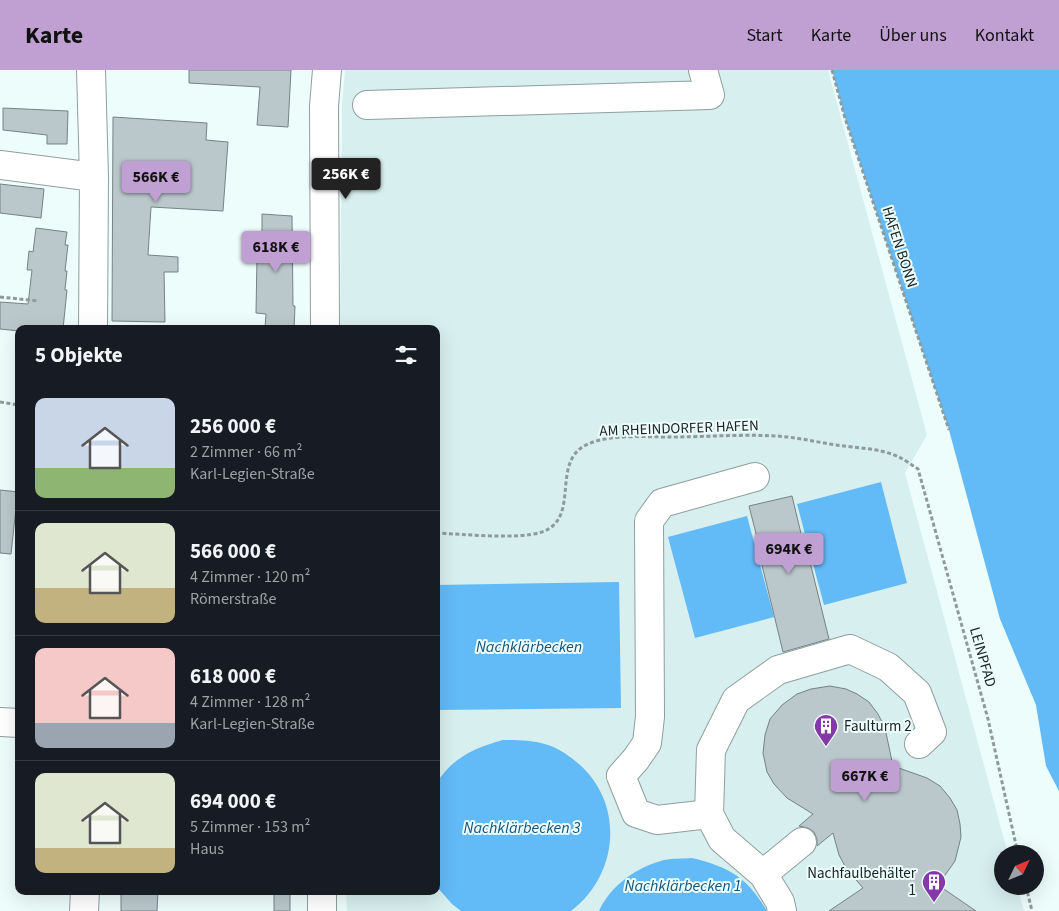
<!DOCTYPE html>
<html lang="de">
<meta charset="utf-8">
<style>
:root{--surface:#171b24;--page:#242831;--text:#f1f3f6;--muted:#9ea1a6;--line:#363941;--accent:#c09fd3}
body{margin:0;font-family:"Source Sans 3",sans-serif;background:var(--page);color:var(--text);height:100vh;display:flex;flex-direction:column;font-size:19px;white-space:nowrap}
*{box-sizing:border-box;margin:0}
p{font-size:16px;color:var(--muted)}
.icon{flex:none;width:28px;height:28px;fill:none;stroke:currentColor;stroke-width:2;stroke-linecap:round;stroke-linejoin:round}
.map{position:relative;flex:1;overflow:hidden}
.sheet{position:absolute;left:15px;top:255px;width:425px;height:570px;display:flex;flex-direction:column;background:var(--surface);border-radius:10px;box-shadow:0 5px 20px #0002}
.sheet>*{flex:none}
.needle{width:32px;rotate:47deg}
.fabs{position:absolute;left:994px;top:775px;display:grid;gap:10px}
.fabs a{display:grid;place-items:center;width:50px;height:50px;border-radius:50%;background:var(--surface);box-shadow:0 5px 20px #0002;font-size:25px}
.price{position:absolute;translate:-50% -42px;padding:0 11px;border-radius:5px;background:var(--accent);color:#111;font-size:16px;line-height:32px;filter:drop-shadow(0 1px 2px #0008)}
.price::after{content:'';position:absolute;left:50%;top:30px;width:15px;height:11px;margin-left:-8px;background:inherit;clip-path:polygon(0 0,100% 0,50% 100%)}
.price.selected{background:#222;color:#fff}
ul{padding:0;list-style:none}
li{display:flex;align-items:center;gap:15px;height:125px;padding:0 20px}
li+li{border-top:1px solid var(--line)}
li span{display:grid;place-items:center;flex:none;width:140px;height:100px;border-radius:10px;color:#555}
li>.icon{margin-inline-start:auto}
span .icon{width:60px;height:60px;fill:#fffc;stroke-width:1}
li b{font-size:21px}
h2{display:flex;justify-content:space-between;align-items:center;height:60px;padding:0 20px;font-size:21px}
header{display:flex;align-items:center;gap:30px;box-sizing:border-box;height:70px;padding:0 25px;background:var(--accent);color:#111}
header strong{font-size:24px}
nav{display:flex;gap:28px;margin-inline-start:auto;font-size:18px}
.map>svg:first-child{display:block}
</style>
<header>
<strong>Karte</strong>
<nav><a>Start</a><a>Karte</a><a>Über uns</a><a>Kontakt</a></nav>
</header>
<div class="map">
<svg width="1059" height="841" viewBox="0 0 1059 841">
<rect width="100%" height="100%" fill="#edfdfc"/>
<path fill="#d7efee" d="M 345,0 L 828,0 L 927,365 L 905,403 L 1008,784 L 1002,784 L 1002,816 L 1017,816 L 1024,841 L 347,841 L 346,821 L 436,821 L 436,259 L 340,259 L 342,35 Z"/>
<path fill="#62baf6" d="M 832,0 L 1059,0 L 1059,721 L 1046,696 L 1036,635 L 1000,549 L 949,360 L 845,48 Z
M 881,412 L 907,513 L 824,535 L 797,434 Z
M 747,446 L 774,547 L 695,568 L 668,467 Z
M 619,512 L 621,638 L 436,640 L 436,515 Z
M 503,670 C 518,670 532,670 548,675 C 560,679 571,687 580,695 C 625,736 618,805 571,841 L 461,841 L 452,834 L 436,816 L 436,714 C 452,688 474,678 503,670 Z
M 692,788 C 729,797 747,807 767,841 L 599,841 C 611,815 637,797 664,790 C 673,788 683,789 692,788 Z"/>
<path fill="#bac8cc" stroke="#758286" d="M 189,0 L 291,0 L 288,57 L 257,55 L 260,17 L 189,13 Z
M 3,38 L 68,41 L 67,74 L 47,74 L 47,65 L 3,60 Z
M 113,47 L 207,53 L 206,70 L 228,72 L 223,141 L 151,137 L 148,185 L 178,187 L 178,202 L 164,202 L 165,252 L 112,251 Z
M 0,114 L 44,119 L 41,148 L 0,143 Z
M 262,144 L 292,146 L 293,236 L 295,236 L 294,259 L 265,259 L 266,244 L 256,243 L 257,187 L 262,188 Z
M 36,158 L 67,162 L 65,175 L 68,175 L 65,201 L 67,201 L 65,220 L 67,220 L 63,259 L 19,259 L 19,261 L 0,259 L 0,232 L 28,234 L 32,200 L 27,200 L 29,181 L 33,182 Z
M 0,420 L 19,422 L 19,438 L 16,438 L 11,484 L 0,483 Z
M 792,426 L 804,476 L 806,476 L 829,569 L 783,582 L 760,487 L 762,487 L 749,436 Z
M 830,616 L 846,619 L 857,624 L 869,632 L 878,644 L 885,658 L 893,696 L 927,708 L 940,716 L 950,728 L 957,740 L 960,754 L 961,767 L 955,791 L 938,815 L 976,841 L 829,841 L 863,818 L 846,798 L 839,785 L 833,763 L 817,776 L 817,769 L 814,762 L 808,758 L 799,756 L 813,744 L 787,728 L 774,714 L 767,702 L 763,683 L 765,665 L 770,649 L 782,635 L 797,624 L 811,619 Z
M 121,821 L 158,821 L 157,841 L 121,841 Z
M 274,821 L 290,821 L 290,841 L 274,841 Z"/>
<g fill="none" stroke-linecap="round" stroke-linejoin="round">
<g stroke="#909e9e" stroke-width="30">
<path id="minor" d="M 91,0 L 94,107 L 93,259
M 367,35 L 710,25 L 703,0
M 0,95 L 94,107
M 325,259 L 324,36 L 327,0
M 0,652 L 19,653
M 709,744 L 657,750 L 636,743 L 621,706 L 636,689 L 647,673 L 650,647 L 649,451 L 662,433 L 755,407
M 763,804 L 802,772
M 84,841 L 85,821
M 322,841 L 322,821
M 782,841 L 780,832 L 763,804 L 722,769 L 709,744 L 711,680 L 736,630 L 778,600 L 850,579 L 888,597 L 917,623 L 932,662 L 919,674"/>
</g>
<path stroke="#8f9a9a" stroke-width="3" stroke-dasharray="4 2.5" stroke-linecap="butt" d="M 832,0 L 845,48 L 949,360
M 0,227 L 39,231
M 0,332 L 19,335
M 436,463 C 464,464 517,470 542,462 C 582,448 549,391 588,374 C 610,364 646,367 670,367 C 705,367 741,364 776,366 C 796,367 816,372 836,375 C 856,378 880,378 899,387 C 905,390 912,395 918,399 L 988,649 L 1018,784
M 1026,816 L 1032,841"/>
<use href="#minor" stroke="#fff" stroke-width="28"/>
</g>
<defs>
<g id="building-pin" transform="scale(1.25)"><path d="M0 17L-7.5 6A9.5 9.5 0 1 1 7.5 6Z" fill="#8538a9" stroke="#edfdfc"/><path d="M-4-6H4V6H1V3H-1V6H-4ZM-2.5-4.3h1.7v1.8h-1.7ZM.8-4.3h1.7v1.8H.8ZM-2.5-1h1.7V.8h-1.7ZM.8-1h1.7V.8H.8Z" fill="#fff"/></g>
</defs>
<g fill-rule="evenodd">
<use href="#building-pin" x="826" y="656"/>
<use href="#building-pin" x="934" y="812"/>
</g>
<g text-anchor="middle" stroke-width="4" stroke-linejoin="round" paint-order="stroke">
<g font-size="15" fill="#1c2222" stroke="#edfdfc">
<text transform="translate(900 177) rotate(72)" y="5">HAFEN BONN</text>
<text transform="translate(679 358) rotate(-2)" y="5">AM RHEINDORFER HAFEN</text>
<text transform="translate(983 587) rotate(74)" y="5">LEINPFAD</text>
</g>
<g font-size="15" fill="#1c2222" stroke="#edfdfc" text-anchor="start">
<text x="844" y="661">Faulturm 2</text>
<text x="916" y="808" text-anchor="end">Nachfaulbehälter<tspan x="916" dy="17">1</tspan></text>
</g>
<g font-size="16" font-style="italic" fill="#11547b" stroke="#edfdfc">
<text x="529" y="582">Nachklärbecken</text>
<text x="522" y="763">Nachklärbecken 3</text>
<text x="683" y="821">Nachklärbecken 1</text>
</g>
</g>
</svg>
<div class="fabs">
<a><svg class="needle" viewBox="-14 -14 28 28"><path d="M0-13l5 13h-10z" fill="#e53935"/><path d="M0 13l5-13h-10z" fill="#9ea1a6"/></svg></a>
</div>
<b class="price selected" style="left:346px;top:130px">256K €</b>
<b class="price" style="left:156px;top:133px">566K €</b>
<b class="price" style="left:276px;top:203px">618K €</b>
<b class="price" style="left:789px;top:505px">694K €</b>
<b class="price" style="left:865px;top:732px">667K €</b>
<section class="sheet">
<h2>5 Objekte<svg class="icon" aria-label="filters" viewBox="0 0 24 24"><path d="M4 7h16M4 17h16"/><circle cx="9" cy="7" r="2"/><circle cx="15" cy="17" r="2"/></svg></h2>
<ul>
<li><span style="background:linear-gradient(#c9d6e8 70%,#8fb573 0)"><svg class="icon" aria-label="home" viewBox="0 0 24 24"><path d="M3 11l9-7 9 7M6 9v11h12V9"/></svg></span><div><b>256 000 €</b><p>2 Zimmer · 66 m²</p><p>Karl-Legien-Straße</p></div></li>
<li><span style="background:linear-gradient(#dfe7d0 65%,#c2b280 0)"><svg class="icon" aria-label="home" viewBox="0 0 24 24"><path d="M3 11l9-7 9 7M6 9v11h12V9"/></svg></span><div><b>566 000 €</b><p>4 Zimmer · 120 m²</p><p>Römerstraße</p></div></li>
<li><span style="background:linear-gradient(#f6c9c9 75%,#9aa5b1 0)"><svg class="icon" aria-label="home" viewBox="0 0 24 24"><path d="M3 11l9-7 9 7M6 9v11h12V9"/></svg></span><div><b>618 000 €</b><p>4 Zimmer · 128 m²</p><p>Karl-Legien-Straße</p></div></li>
<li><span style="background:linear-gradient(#dfe7d0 75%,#c2b280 0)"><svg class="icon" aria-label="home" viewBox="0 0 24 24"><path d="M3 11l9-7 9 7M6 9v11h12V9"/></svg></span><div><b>694 000 €</b><p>5 Zimmer · 153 m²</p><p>Haus</p></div></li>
</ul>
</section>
</div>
